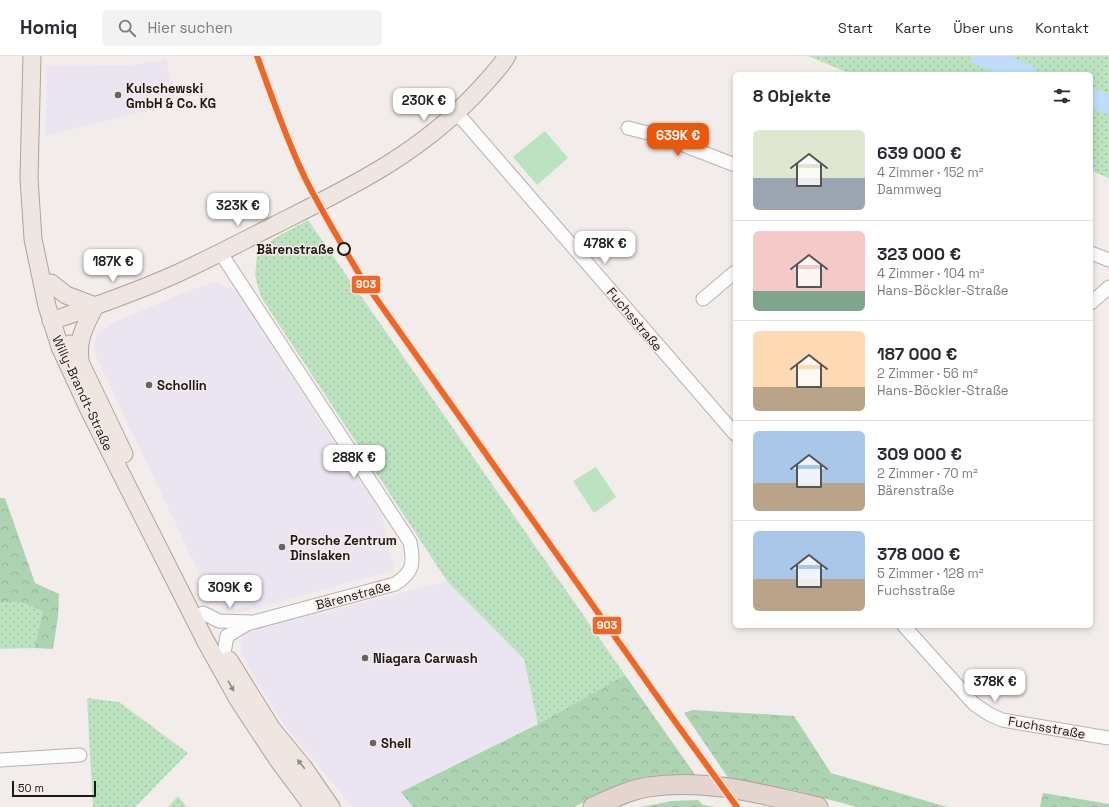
<!DOCTYPE html>
<html lang="de">
<meta charset="utf-8">
<style>
:root{--surface:#fff;--page:#f2f2f3;--text:#2b2b33;--muted:#7c7c81;--line:#e1e1e2;--accent:#ea580c}
body{margin:0;font-family:"Space Grotesk",sans-serif;background:var(--page);color:var(--text);height:100vh;display:flex;flex-direction:column;font-size:15px;white-space:nowrap}
*{box-sizing:border-box;margin:0}
p{font-size:13px;color:var(--muted)}
.icon{flex:none;width:22px;height:22px;fill:none;stroke:currentColor;stroke-width:2;stroke-linecap:round;stroke-linejoin:round}
.map{position:relative;flex:1;overflow:hidden}
.sheet{position:absolute;left:733px;top:16px;width:360px;height:556px;display:flex;flex-direction:column;background:var(--surface);border-radius:6px;box-shadow:0 2px 6px #0003}
.sheet>*{flex:none}
.scale{position:absolute;left:12px;bottom:10px;width:84px;box-sizing:border-box;padding-left:4px;border:2px solid #1d1918;border-top:0;font-size:11px;line-height:14px;white-space:nowrap;color:#1d1918;-webkit-text-stroke:3px #f6ebe6;paint-order:stroke}
.price{position:absolute;translate:-50% -34px;padding:0 9px;border-radius:8px;background:#fff;color:#222;font-size:13px;line-height:26px;filter:drop-shadow(0 1px 2px #0008)}
.price::after{content:'';position:absolute;left:50%;top:24px;width:12px;height:9px;margin-left:-6px;background:inherit;clip-path:polygon(0 0,100% 0,50% 100%)}
.price.current{background:var(--accent);color:#fff}
ul{padding:0;list-style:none}
li{display:flex;align-items:center;gap:12px;height:100px;padding:0 20px}
li+li{border-top:1px solid var(--line)}
li span{display:grid;place-items:center;flex:none;width:112px;height:80px;border-radius:6px;color:#555}
li>.icon{margin-inline-start:auto}
span .icon{width:48px;height:48px;fill:#fffc;stroke-width:1}
li b{font-size:17px}
h2{display:flex;justify-content:space-between;align-items:center;height:48px;padding:0 20px;font-size:17px}
header{display:flex;align-items:center;gap:24px;box-sizing:border-box;height:56px;padding:0 20px;background:var(--surface);border-bottom:1px solid var(--line)}
header strong{font-size:19px}
nav{display:flex;gap:22px;margin-inline-start:auto;font-size:14px}
.search{width:280px;height:36px;background:var(--page);display:flex;align-items:center;gap:10px;box-sizing:border-box;padding:0 14px;border-radius:6px;color:var(--muted);font-size:15px}
.map>svg:first-child{display:block}
</style>
<header>
<strong>Homiq</strong>
<div class="search"><svg class="icon" aria-label="search" viewBox="0 0 24 24"><circle cx="10" cy="10" r="6"/><path d="M15 15l6 6"/></svg>Hier suchen</div>
<nav><a>Start</a><a>Karte</a><a>Über uns</a><a>Kontakt</a></nav>
</header>
<div class="map">
<svg width="1109" height="751" viewBox="0 0 1109 751">
<defs>
<pattern id="grass-dots" width="8" height="8" patternUnits="userSpaceOnUse"><rect width="8" height="8" fill="#bbe3bf"/><path d="M2 2h.1M6 6h.1" fill="none" stroke="#a0c2a3" stroke-width="1.8" stroke-linecap="round"/></pattern>
<pattern id="forest-crowns" width="20" height="18" patternUnits="userSpaceOnUse"><rect width="20" height="18" fill="#acd4b0"/><path d="M2 6a3 3 0 1 1 6 0M12 15a3 3 0 1 1 6 0" fill="none" stroke="#94b597"/></pattern>
</defs>
<rect width="100%" height="100%" fill="#f2ecea"/>
<path fill="#ebe5f1" d="M 166,4 L 175,44 L 165,50 L 46,80 L 46,10 L 132,9 Z
M 215,226 L 231,232 L 245,245 L 312,353 L 381,456 L 394,514 L 238,557 L 225,554 L 212,544 L 95,298 L 94,287 L 98,277 L 110,268 L 196,232 Z
M 447,525 L 524,603 L 538,668 L 401,736 L 413,751 L 352,751 L 283,667 L 255,622 L 241,597 L 243,577 Z"/>
<path fill="url(#grass-dots)" d="M 808,0 L 1109,0 L 1109,122 L 1091,115 L 1091,18 L 851,18 Z
M 308,164 L 625,619 L 538,668 L 524,603 L 447,525 L 261,241 L 255,220 L 257,200 L 273,183 Z
M 0,546 L 20,546 L 43,555 L 34,592 L 0,593 Z
M 87,642 L 119,646 L 188,697 L 135,751 L 93,751 Z
M 178,740 L 187,751 L 168,751 Z"/>
<path fill="url(#forest-crowns)" d="M 0,442 L 5,442 L 35,527 L 59,538 L 58,561 L 53,593 L 34,592 L 43,555 L 20,546 L 0,546 Z
M 625,619 L 696,720 L 605,736 L 574,751 L 413,751 L 401,736 L 538,668 Z
M 692,654 L 794,660 L 831,717 L 947,751 L 857,751 L 793,734 L 729,723 L 684,657 Z
M 1043,737 L 1109,748 L 1109,751 L 1040,751 Z
M 698,744 L 703,749 L 715,751 L 641,751 L 672,745 Z"/>
<path fill="#bbe3bf" d="M 545,75 L 568,102 L 537,129 L 513,101 Z
M 596,411 L 616,441 L 594,457 L 573,425 Z"/>
<g fill="none" stroke-linecap="round" stroke-linejoin="round">
<path stroke="#bfddf8" stroke-width="20" d="M 980,0 L 1028,18
M 1091,42 L 1109,48"/>
<g stroke="#b7b2b1" stroke-width="15">
<path id="minor" d="M 456,58 L 464,65 L 735,378
M 628,72 L 660,80 L 735,109
M 220,196 L 410,486 C 414,507 414,516 395,528 L 247,568 L 227,580 L 224,597
M 1091,197 L 1109,204
M 703,243 L 735,216
M 1091,247 L 1109,231
M 203,557 L 219,565 L 251,566
M 904,570 L 974,648 L 989,658 L 1002,664 L 1109,682
M 0,704 L 80,699"/>
</g>
<g stroke="#b3a19a" stroke-width="19">
<path id="major" d="M 32,0 L 29,122 L 33,183 L 47,250 L 60,291 L 90,356 L 205,584 L 239,645 L 278,704 L 313,751
M 51,227 L 66,239 L 95,250
M 51,265 C 93,251 136,236 176,218 C 209,203 241,186 273,170 C 348,132 417,100 476,37 C 487,25 499,13 507,0
M 70,288 L 80,306 L 124,398
M 80,304 C 77,281 86,269 95,250
M 229,604 L 272,673 L 304,712 L 331,751"/>
</g>
<g stroke="#b3a19a" stroke-width="21">
<path id="highway" d="M 593,751 C 611,743 629,734 648,731 C 706,722 762,738 818,751"/>
</g>
<use href="#minor" stroke="#fdfcfc" stroke-width="13"/>
<use href="#major" stroke="#efe5e1" stroke-width="17"/>
<use href="#highway" stroke="#e4d5ce" stroke-width="19"/>
<g stroke="#f6ebe6" stroke-width="9">
<path id="tram-1" d="M 257,0 C 272,41 286,83 305,122 C 322,156 342,189 361,221 L 671,660 L 737,751"/>
</g>
<use href="#tram-1" stroke="#f26522" stroke-width="6"/>
</g>
<defs><path id="oneway-solid" d="M-6-.8H1V-3.2L6.5 0L1 3.2V.8H-6Z"/></defs>
<g fill="#908987">
<use href="#oneway-solid" transform="translate(231 630) rotate(61)"/>
<use href="#oneway-solid" transform="translate(301 708) rotate(-129)"/>
</g>
<g fill="#686362" stroke="#f6ebe6" stroke-width="1.5">
<circle cx="118" cy="39" r="4"/>
<circle cx="149" cy="329" r="4"/>
<circle cx="282" cy="491" r="4"/>
<circle cx="365" cy="602" r="4"/>
<circle cx="373" cy="687" r="4"/>
</g>
<circle fill="#f6ebe6" stroke="#1d1918" stroke-width="2" cx="344" cy="193" r="6"/>
<g text-anchor="middle" stroke-width="3" stroke-linejoin="round" paint-order="stroke">
<g font-size="13" font-weight="bold" fill="#1d1918" stroke="#f6ebe6" text-anchor="start">
<text x="126" y="37">Kulschewski<tspan x="126" dy="15">GmbH &amp; Co. KG</tspan></text>
<text x="157" y="334">Schollin</text>
<text x="290" y="489">Porsche Zentrum<tspan x="290" dy="15">Dinslaken</tspan></text>
<text x="373" y="607">Niagara Carwash</text>
<text x="381" y="692">Shell</text>
</g>
<g font-size="13" font-weight="bold" fill="#1d1918" stroke="#f6ebe6" text-anchor="end">
<text x="334" y="198">Bärenstraße</text>
</g>
<g font-size="13" fill="#1d1918" stroke="#f6ebe6">
<text transform="translate(635 263) rotate(50)" y="5">Fuchsstraße</text>
<text transform="translate(83 337) rotate(65)" y="5">Willy-Brandt-Straße</text>
<text transform="translate(353 539) rotate(-15)" y="5">Bärenstraße</text>
<text transform="translate(1047 671) rotate(10)" y="5">Fuchsstraße</text>
</g>
</g>
<g stroke="#f6ebe6" stroke-width="1.5">
<rect x="351" y="219" width="30" height="19" rx="4" fill="#f26522"/>
<rect x="592" y="560" width="30" height="19" rx="4" fill="#f26522"/>
</g>
<g font-size="11" text-anchor="middle" font-weight="bold" fill="#fff">
<text x="366" y="232">903</text>
<text x="607" y="573">903</text>
</g>
</svg>
<div class="scale">50 m</div>
<b class="price" style="left:424px;top:66px">230K €</b>
<b class="price current" style="left:678px;top:101px">639K €</b>
<b class="price" style="left:238px;top:171px">323K €</b>
<b class="price" style="left:605px;top:209px">478K €</b>
<b class="price" style="left:113px;top:227px">187K €</b>
<b class="price" style="left:354px;top:423px">288K €</b>
<b class="price" style="left:230px;top:553px">309K €</b>
<b class="price" style="left:995px;top:647px">378K €</b>
<section class="sheet">
<h2>8 Objekte<svg class="icon" aria-label="filters" viewBox="0 0 24 24"><path d="M4 7h16M4 17h16"/><circle cx="9" cy="7" r="2"/><circle cx="15" cy="17" r="2"/></svg></h2>
<ul>
<li><span style="background:linear-gradient(#dfe7d0 60%,#9aa5b1 0)"><svg class="icon" aria-label="home" viewBox="0 0 24 24"><path d="M3 11l9-7 9 7M6 9v11h12V9"/></svg></span><div><b>639 000 €</b><p>4 Zimmer · 152 m²</p><p>Dammweg</p></div></li>
<li><span style="background:linear-gradient(#f6c9c9 75%,#7fa58c 0)"><svg class="icon" aria-label="home" viewBox="0 0 24 24"><path d="M3 11l9-7 9 7M6 9v11h12V9"/></svg></span><div><b>323 000 €</b><p>4 Zimmer · 104 m²</p><p>Hans-Böckler-Straße</p></div></li>
<li><span style="background:linear-gradient(#ffd9b3 70%,#b9a48a 0)"><svg class="icon" aria-label="home" viewBox="0 0 24 24"><path d="M3 11l9-7 9 7M6 9v11h12V9"/></svg></span><div><b>187 000 €</b><p>2 Zimmer · 56 m²</p><p>Hans-Böckler-Straße</p></div></li>
<li><span style="background:linear-gradient(#a9c7e8 65%,#b9a48a 0)"><svg class="icon" aria-label="home" viewBox="0 0 24 24"><path d="M3 11l9-7 9 7M6 9v11h12V9"/></svg></span><div><b>309 000 €</b><p>2 Zimmer · 70 m²</p><p>Bärenstraße</p></div></li>
<li><span style="background:linear-gradient(#a9c7e8 60%,#b9a48a 0)"><svg class="icon" aria-label="home" viewBox="0 0 24 24"><path d="M3 11l9-7 9 7M6 9v11h12V9"/></svg></span><div><b>378 000 €</b><p>5 Zimmer · 128 m²</p><p>Fuchsstraße</p></div></li>
</ul>
</section>
</div>
